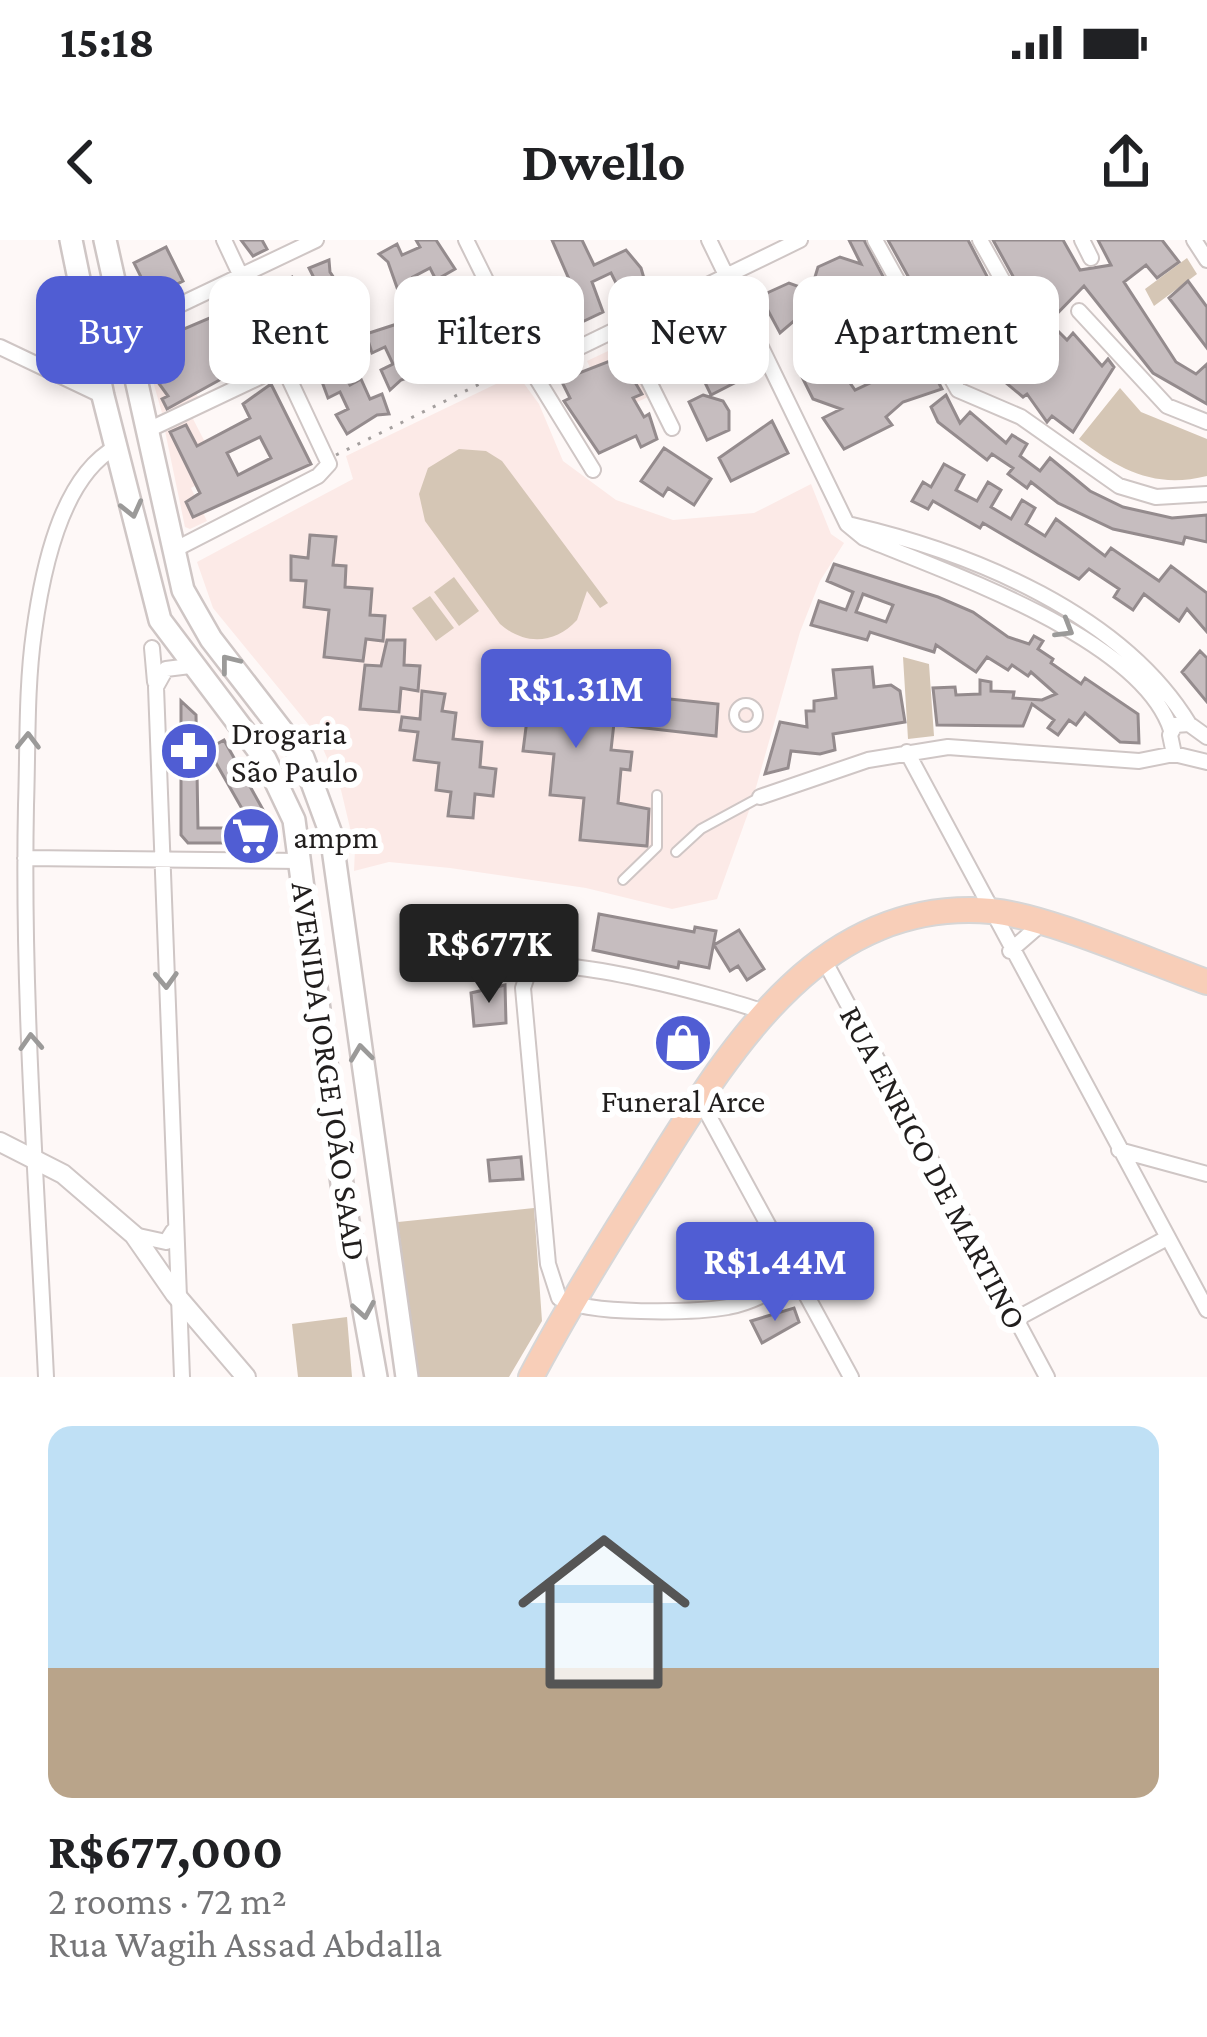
<!DOCTYPE html>
<meta charset="utf-8">
<style>
:root{--surface:#fff;--page:#f2f2f2;--text:#202124;--muted:#757577;--accent:#505dd3}
body{margin:0;font-family:"Crimson Pro",serif;background:var(--page);color:var(--text);height:100vh;display:flex;flex-direction:column;font-size:45px;white-space:nowrap}
*{box-sizing:border-box;margin:0}
p{font-size:39px;color:var(--muted)}
.icon{flex:none;width:66px;height:66px;fill:none;stroke:currentColor;stroke-width:2;stroke-linecap:round;stroke-linejoin:round}
.map{position:relative;height:1137px;overflow:hidden}
.drawer{display:flex;flex-direction:column;background:var(--surface);flex:1}
.drawer>*{flex:none}
.banner{position:absolute;left:36px;top:36px;width:1137px;height:108px;display:flex;gap:24px}
.price{position:absolute;translate:-50% -102px;padding:0 27px;border-radius:12px;background:var(--accent);color:#fff;font-size:39px;line-height:78px;filter:drop-shadow(0 3px 6px #0008)}
.price::after{content:'';position:absolute;left:50%;top:72px;width:36px;height:27px;margin-left:-18px;background:inherit;clip-path:polygon(0 0,100% 0,50% 100%)}
.price.current{background:#222;color:#fff}
ul{padding:0;list-style:none}
li{display:grid;align-content:center;gap:24px;height:636px;padding:0 48px}
li span{display:grid;place-items:center;height:372px;border-radius:24px;color:#555}
li>.icon{margin-inline-start:auto}
span .icon{width:216px;height:216px;fill:#fffc;stroke-width:1}
li b{font-size:51px}
.tag{padding:0 42px;border-radius:24px;background:var(--surface);box-shadow:0 6px 18px #0003;font-size:42px;line-height:108px}
.tag.current{background:var(--accent);color:#fff}
.status{display:flex;justify-content:space-between;align-items:center;height:84px;padding:0 60px;background:var(--surface);direction:ltr}
.status svg{height:33px;fill:currentColor}
header{display:flex;justify-content:space-between;align-items:center;height:156px;padding:0 48px;background:var(--surface);font-size:54px;font-weight:700}
.map>svg:first-child{display:block}
</style>
<div class="status"><b>15:18</b><svg viewBox="0 0 49 12"><path d="M0 12V9h3v3zM5 12V6h3v6zM10 12V3h3v9zM15 12V0h3v12zM26 1h20v11H26zM47 4h2v5h-2z"/></svg></div>
<header><svg class="icon" aria-label="back" viewBox="0 0 24 24"><path d="M15 5l-7 7 7 7"/></svg>Dwello<svg class="icon" aria-label="share" viewBox="0 0 24 24"><path d="M12 15V3M7 8l5-5 5 5M5 13v7h14v-7"/></svg></header>
<div class="map">
<svg width="1207" height="1137" viewBox="0 0 1207 1137">
<rect width="100%" height="100%" fill="#fef8f7"/>
<path fill="#fceae7" d="M 174,87 L 191,120 L 182,125 L 198,157 L 162,173 L 142,103 Z
M 625,103 L 650,156 L 612,174 L 587,121 Z
M 517,134 L 539,164 L 563,221 L 616,260 L 673,280 L 754,273 L 811,244 L 831,294 L 844,303 L 820,341 L 800,392 L 751,565 L 717,659 L 672,669 L 586,648 L 450,628 L 389,622 L 354,631 L 355,609 L 341,550 L 317,495 L 213,368 L 197,322 L 353,239 L 346,216 Z
M 192,177 L 221,233 L 191,248 L 207,281 L 190,289 L 185,287 L 165,191 Z"/>
<path fill="#d5c6b5" d="M 1187,18 L 1197,34 L 1154,66 L 1145,49 Z
M 987,115 L 993,126 L 978,141 L 958,143 L 950,134 Z
M 1120,148 L 1141,172 L 1207,199 L 1207,236 C 1154,249 1120,230 1079,199 Z
M 459,209 L 486,211 L 502,221 L 608,363 L 600,368 L 587,351 L 577,380 C 555,404 525,406 500,384 L 425,281 L 419,254 L 428,228 Z
M 454,337 L 479,371 L 459,386 L 434,352 Z
M 430,356 L 454,388 L 436,401 L 412,368 Z
M 903,417 L 929,424 L 934,496 L 908,499 Z
M 534,968 L 542,1081 L 509,1137 L 418,1137 L 398,982 Z
M 347,1077 L 352,1137 L 298,1137 L 292,1084 Z"/>
<path fill="#c6bdbf" stroke="#948b8d" stroke-width="3" fill-rule="evenodd" d="M 241,0 L 262,0 L 267,9 L 253,16 Z
M 416,0 L 436,0 L 455,29 L 436,40 L 430,28 L 413,37 L 419,49 L 400,56 L 388,22 L 379,14 L 397,4 L 402,15 L 420,7 Z
M 552,0 L 582,0 L 594,25 L 626,10 L 641,28 L 648,52 L 626,63 L 611,33 L 592,42 L 603,72 L 544,100 L 537,86 L 578,60 Z
M 849,0 L 864,0 L 942,149 L 903,162 L 886,177 L 892,185 L 844,209 L 823,178 L 841,169 L 813,159 L 802,137 L 807,126 L 836,113 L 841,121 L 836,123 L 855,150 L 910,124 L 871,47 L 837,58 L 840,63 L 831,67 L 828,61 L 809,68 L 780,93 L 764,63 L 767,53 L 789,43 L 822,55 L 815,37 L 818,27 L 840,17 L 861,24 Z
M 888,0 L 968,0 L 1025,109 L 1041,100 L 1042,89 L 993,0 L 1063,0 L 1080,30 L 1111,25 L 1098,0 L 1162,0 L 1179,22 L 1157,38 L 1146,25 L 1124,42 L 1176,122 L 1196,134 L 1207,124 L 1207,164 L 1153,133 L 1084,46 L 1049,82 L 1067,100 L 1073,93 L 1102,126 L 1108,119 L 1114,127 L 1073,192 L 1052,176 L 1047,182 L 1027,154 L 1023,157 L 999,137 L 987,115 L 960,130 Z
M 166,7 L 183,41 L 151,57 L 134,23 Z
M 329,20 L 330,32 L 350,62 L 331,73 L 325,61 L 308,69 L 313,81 L 295,89 L 283,55 L 279,57 L 274,47 L 292,37 L 297,48 L 315,40 L 309,28 Z
M 1188,41 L 1207,67 L 1207,108 L 1169,58 Z
M 719,60 L 735,86 L 720,94 L 742,120 L 742,139 L 711,155 L 696,124 L 661,141 L 643,101 Z
M 232,61 L 262,122 L 245,131 L 243,127 L 167,169 L 162,159 L 168,156 L 155,138 L 146,105 L 217,75 L 215,70 Z
M 473,66 L 483,84 L 472,89 L 480,107 L 492,101 L 499,122 L 466,132 L 468,136 L 457,141 L 446,123 L 458,117 L 450,99 L 438,105 L 429,87 L 442,81 L 444,85 Z
M 408,74 L 418,91 L 406,97 L 415,114 L 427,109 L 436,128 L 401,140 L 390,150 L 381,130 L 393,124 L 385,107 L 372,113 L 366,94 L 400,83 L 398,79 Z
M 620,117 L 642,154 L 633,158 L 644,177 L 649,174 L 657,199 L 641,207 L 636,196 L 599,213 L 564,161 L 570,158 L 561,140 Z
M 343,133 L 350,145 L 361,139 L 370,159 L 382,154 L 389,174 L 377,175 L 347,194 L 336,175 L 348,169 L 340,152 L 328,158 L 321,139 Z
M 271,144 L 311,224 L 193,277 L 186,262 L 200,253 L 170,192 L 186,185 L 197,206 L 250,178 L 243,164 ZM 260,197 L 271,218 L 238,235 L 227,213 Z
M 703,155 L 723,161 L 729,171 L 729,190 L 707,200 L 689,162 Z
M 946,155 L 960,183 L 970,172 L 1006,203 L 1012,195 L 1027,204 L 1020,216 L 1040,231 L 1050,218 L 1090,251 L 1123,267 L 1172,278 L 1207,275 L 1207,302 L 1185,297 L 1183,304 L 1113,289 L 1058,263 L 1031,242 L 1027,248 L 1008,234 L 1013,228 L 992,214 L 987,220 L 938,182 L 931,167 Z
M 772,181 L 788,213 L 731,241 L 719,218 Z
M 664,208 L 711,239 L 694,265 L 668,248 L 663,256 L 641,241 Z
M 944,224 L 964,235 L 956,250 L 977,261 L 988,242 L 1001,250 L 991,267 L 1011,279 L 1022,260 L 1035,268 L 1026,284 L 1045,296 L 1056,279 L 1105,316 L 1111,308 L 1159,341 L 1171,326 L 1207,353 L 1207,392 L 1187,369 L 1179,381 L 1144,354 L 1133,370 L 1114,357 L 1119,349 L 1089,329 L 1079,339 L 983,283 L 980,288 L 933,261 L 928,269 L 912,261 L 923,242 L 931,247 Z
M 310,295 L 336,297 L 333,325 L 346,326 L 345,347 L 372,349 L 370,375 L 385,376 L 383,401 L 366,399 L 363,421 L 324,417 L 329,370 L 304,367 L 306,341 L 291,340 L 291,316 L 308,318 Z
M 834,324 L 938,357 L 973,372 L 1008,397 L 1029,404 L 1034,396 L 1043,401 L 1038,409 L 1053,419 L 1051,423 L 1081,444 L 1085,438 L 1138,474 L 1139,503 L 1120,502 L 1085,473 L 1076,485 L 1069,480 L 1058,495 L 1048,488 L 1054,480 L 1032,464 L 1023,486 L 937,485 L 933,448 L 955,447 L 956,455 L 980,454 L 980,440 L 991,442 L 991,451 L 1014,452 L 1013,458 L 1042,460 L 1056,454 L 1031,432 L 1028,436 L 1012,425 L 1008,430 L 987,417 L 976,432 L 936,405 L 934,412 L 870,392 L 867,400 L 811,385 L 819,361 L 846,370 L 853,352 L 827,341 ZM 863,354 L 893,365 L 886,382 L 856,372 Z
M 387,400 L 405,400 L 404,425 L 420,426 L 418,451 L 401,448 L 399,472 L 360,469 L 365,425 L 381,426 Z
M 500,411 L 577,421 L 572,454 L 544,450 L 541,475 L 614,483 L 611,510 L 632,512 L 630,530 L 621,529 L 618,563 L 649,569 L 647,606 L 580,600 L 584,558 L 550,555 L 554,514 L 523,511 L 531,448 L 496,445 Z
M 1200,411 L 1207,418 L 1207,462 L 1182,432 Z
M 872,427 L 874,447 L 891,445 L 900,451 L 905,482 L 833,494 L 835,510 L 820,514 L 791,511 L 788,528 L 765,534 L 780,482 L 807,487 L 806,471 L 814,471 L 814,461 L 836,458 L 833,430 Z
M 422,451 L 445,454 L 442,471 L 456,473 L 453,499 L 482,502 L 480,527 L 496,529 L 493,556 L 475,554 L 473,578 L 448,576 L 451,552 L 436,550 L 439,523 L 414,520 L 418,492 L 400,490 L 402,477 L 420,479 Z
M 622,454 L 718,464 L 716,496 L 618,485 Z
M 181,461 L 196,475 L 198,588 L 253,588 L 208,509 L 224,500 L 271,584 L 268,603 L 188,603 L 181,595 Z
M 599,674 L 694,692 L 695,687 L 716,691 L 709,728 L 679,722 L 678,728 L 593,710 Z
M 739,690 L 764,729 L 747,740 L 738,726 L 730,731 L 714,705 Z
M 505,745 L 506,783 L 474,786 L 471,753 Z
M 671,785 L 704,806 L 695,821 L 661,801 Z
M 521,917 L 523,939 L 490,941 L 488,920 Z
M 794,1068 L 799,1082 L 762,1103 L 751,1081 Z"/>
<g fill="none" stroke-linecap="round" stroke-linejoin="round">
<g stroke="#cfc6c5" stroke-width="12">
<path id="service" d="M734 475a12 12 0 1 1 24 0a12 12 0 1 1-24 0Z
M 676,612 L 701,589 L 760,557
M 623,640 L 657,607 L 657,555"/>
</g>
<g stroke="#cfc6c5" stroke-width="18">
<path id="minor" d="M 466,0 L 526,121 L 593,230
M 709,0 L 847,284 L 864,298 C 948,333 1141,398 1171,490
M 875,0 L 958,150 L 1021,177 L 1119,246 L 1156,257 L 1207,254
M 980,0 L 1032,93
M 1082,0 L 1091,18
M 1194,0 L 1207,20
M 1079,71 L 1167,166 L 1207,182
M 622,87 L 672,188
M 0,107 L 103,156
M 96,115 L 106,100 L 316,0
M 535,129 L 800,0
M 148,190 L 283,126
M 852,285 C 973,313 1122,374 1189,484
M 172,311 L 318,236 L 329,224 L 224,0
M 152,408 L 155,442
M 907,512 L 1207,1070
M 1174,514 L 1170,495 L 1175,485 L 1189,484 L 1207,497
M 760,557 L 868,520 L 948,507 L 1139,521 L 1174,514 L 1207,522
M 25,618 L 302,621
M 1010,711 L 1040,685
M 823,718 L 1047,1137
M 761,771 C 724,758 557,712 529,730 L 523,748 L 548,1024 L 559,1058 C 587,1075 693,1073 728,1067 C 753,1062 775,1050 795,1035
M 699,858 L 851,1137
M 1119,910 L 1207,934
M 134,995 L 166,1002 L 173,991
M 1016,1079 L 1167,998
M 46,1137 C 37,947 22,755 26,565 C 28,507 26,449 34,392 C 42,333 60,238 116,207
M 182,1137 L 156,447 L 166,429 L 190,426"/>
</g>
<g stroke="#cfc6c5" stroke-width="22">
<path id="tertiary" d="M 0,902 L 63,934 L 134,995 L 175,1054 L 246,1137"/>
</g>
<g stroke="#cfc6c5" stroke-width="26">
<path id="secondary" d="M 71,0 L 103,156 L 160,380 L 265,519 L 294,580 L 344,959 L 376,1137
M 105,0 L 183,350 L 211,399 L 303,518 L 331,594 L 407,1137"/>
</g>
<g stroke="#d7d6d6" stroke-width="28">
<path id="primary" d="M 531,1137 C 568,1067 609,1001 652,934 C 730,809 820,657 991,671 C 1047,676 1150,722 1207,742"/>
</g>
<path stroke="#a5a09f" stroke-width="3" stroke-dasharray="3 9" stroke-linecap="butt" d="M 336,215 L 516,126"/>
<use href="#service" stroke="#fff" stroke-width="8"/>
<use href="#minor" stroke="#fff" stroke-width="14"/>
<use href="#tertiary" stroke="#fff" stroke-width="18"/>
<use href="#secondary" stroke="#fff" stroke-width="21"/>
<use href="#primary" stroke="#f8ceb8" stroke-width="24"/>
</g>
<defs><path id="oneway-chevron" d="M-2-3.5L2.5 0L-2 3.5" fill="none" stroke-width="1.6" stroke-linecap="round" stroke-linejoin="round" transform="scale(3)"/></defs>
<g stroke="#9b9a99">
<use href="#oneway-chevron" transform="translate(132 269) rotate(76)"/>
<use href="#oneway-chevron" transform="translate(1065 389) rotate(31)"/>
<use href="#oneway-chevron" transform="translate(229 423) rotate(-128)"/>
<use href="#oneway-chevron" transform="translate(28 501) rotate(-89)"/>
<use href="#oneway-chevron" transform="translate(166 740) rotate(88)"/>
<use href="#oneway-chevron" transform="translate(31 802) rotate(-93)"/>
<use href="#oneway-chevron" transform="translate(361 813) rotate(-97)"/>
<use href="#oneway-chevron" transform="translate(364 1070) rotate(80)"/>
</g>
<defs>
<g id="pharmacy-disc" transform="scale(3)"><circle r="9.5" fill="#505dd3" stroke="#fff"/><path d="M-2-6h4v4h4v4h-4v4h-4v-4h-4v-4h4Z" fill="#fff"/></g>
<g id="supermarket-disc" transform="scale(3)"><circle r="9.5" fill="#505dd3" stroke="#fff"/><path d="M-6-5.5h2.5l.6 2H6L4.5 2H-2.5L-4.4-4H-6ZM-1.5 3.2a1.3 1.3 0 1 0 .1 0ZM3 3.2a1.3 1.3 0 1 0 .1 0Z" fill="#fff"/></g>
<g id="shop-disc" transform="scale(3)"><circle r="9.5" fill="#505dd3" stroke="#fff"/><path d="M-5-2.5h2.3a2.7 3.5 0 0 1 5.4 0H5L5.5 6h-11ZM-1.5-2.5h3a1.5 2.3 0 0 0-3 0Z" fill="#fff"/></g>
</defs>
<g fill-rule="evenodd">
<use href="#pharmacy-disc" x="189" y="511"/>
<use href="#supermarket-disc" x="251" y="596"/>
<use href="#shop-disc" x="683" y="803"/>
</g>
<g text-anchor="middle" stroke-width="12" stroke-linejoin="round" paint-order="stroke">
<g font-size="33" fill="#211e1d" stroke="#fff" text-anchor="start">
<text x="231" y="504">Drogaria<tspan x="231" dy="38">São Paulo</tspan></text>
<text x="293" y="608">ampm</text>
<text x="683" y="872" text-anchor="middle">Funeral Arce</text>
</g>
<g font-size="33" fill="#211e1d" stroke="#fff">
<text transform="translate(330 831) rotate(82)" y="12">AVENIDA JORGE JOÃO SAAD</text>
<text transform="translate(934 927) rotate(62)" y="12">RUA ENRICO DE MARTINO</text>
</g>
</g>
</svg>
<b class="price" style="left:576px;top:511px">R$1.31M</b>
<b class="price current" style="left:489px;top:766px">R$677K</b>
<b class="price" style="left:775px;top:1084px">R$1.44M</b>
<div class="banner">
<a class="tag current">Buy</a>
<a class="tag">Rent</a>
<a class="tag">Filters</a>
<a class="tag">New</a>
<a class="tag">Apartment</a>
</div>
</div>
<section class="drawer">
<ul>
<li><span style="background:linear-gradient(#bfe0f5 65%,#b9a48a 0)"><svg class="icon" aria-label="home" viewBox="0 0 24 24"><path d="M3 11l9-7 9 7M6 9v11h12V9"/></svg></span><div><b>R$677,000</b><p>2 rooms · 72 m²</p><p>Rua Wagih Assad Abdalla</p></div></li>
</ul>
</section>
